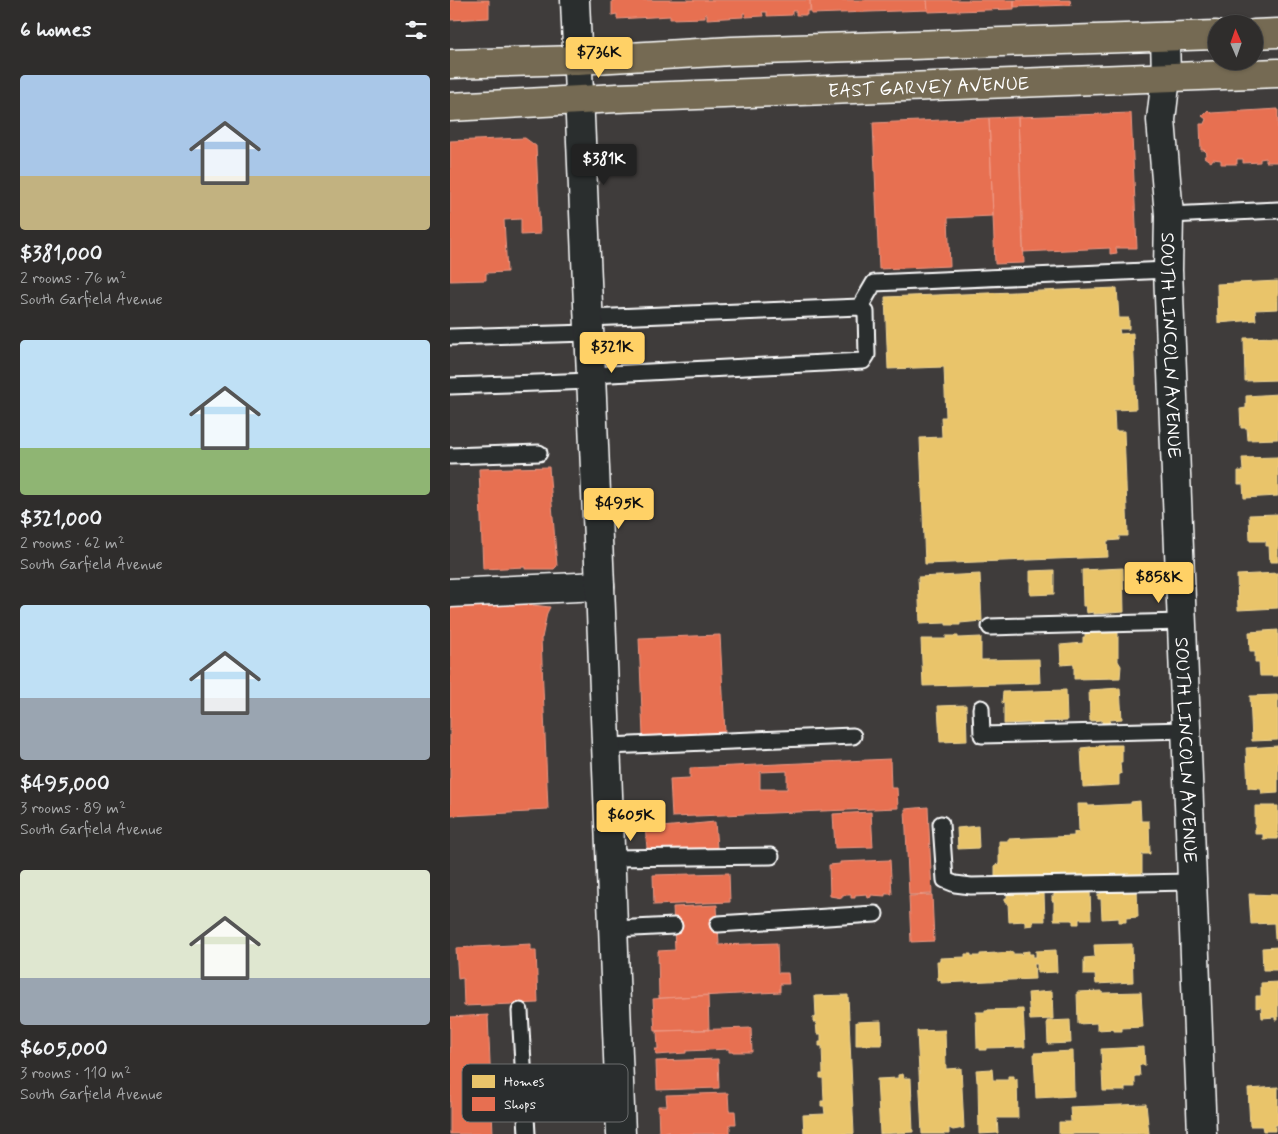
<!DOCTYPE html>
<meta charset="utf-8">
<style>
:root{--surface:#2f2d2c;--page:#3b3938;--text:#f1f3f6;--muted:#a7a8a9;--line:#4a4948;--accent:#ffd166}
body{margin:0;font-family:Mynerve,sans-serif;background:var(--page);color:var(--text);height:100vh;display:flex;flex-direction:column;font-size:19px;white-space:nowrap}
*{box-sizing:border-box;margin:0}
p{font-size:16px;color:var(--muted)}
.icon{flex:none;width:28px;height:28px;fill:none;stroke:currentColor;stroke-width:2;stroke-linecap:round;stroke-linejoin:round}
.map{position:relative;flex:1;overflow:hidden}
.drawer{display:flex;flex-direction:column;background:var(--surface);width:450px}
.drawer>*{flex:none}
.needle{width:32px;rotate:358deg}
.tools{position:absolute;left:758px;top:15px;display:grid;gap:10px}
.tools a{display:grid;place-items:center;width:55px;height:55px;border-radius:50%;background:var(--surface);box-shadow:0 1px 4px #0004,0 0 0 1px var(--line);font-size:25px}
.price{position:absolute;translate:-50% -42px;padding:0 11px;border-radius:5px;background:var(--accent);color:#111;font-size:16px;line-height:32px;filter:drop-shadow(0 1px 2px #0008)}
.price::after{content:'';position:absolute;left:50%;top:30px;width:15px;height:11px;margin-left:-8px;background:inherit;clip-path:polygon(0 0,100% 0,50% 100%)}
.price.active{background:#222;color:#fff}
ul{padding:0;list-style:none}
li{display:grid;align-content:center;gap:10px;height:265px;padding:0 20px}
li span{display:grid;place-items:center;height:155px;border-radius:5px;color:#555}
li>.icon{margin-inline-start:auto}
span .icon{width:90px;height:90px;fill:#fffc;stroke-width:1}
li b{font-size:21px}
h2{display:flex;justify-content:space-between;align-items:center;height:60px;padding:0 20px;font-size:21px}
main{display:flex;flex:1;min-height:0}
.map>svg:first-child{display:block}
</style>
<main>
<section class="drawer">
<h2>6 homes<svg class="icon" aria-label="filters" viewBox="0 0 24 24"><path d="M4 7h16M4 17h16"/><circle cx="9" cy="7" r="2"/><circle cx="15" cy="17" r="2"/></svg></h2>
<ul>
<li><span style="background:linear-gradient(#a9c7e8 65%,#c2b280 0)"><svg class="icon" aria-label="home" viewBox="0 0 24 24"><path d="M3 11l9-7 9 7M6 9v11h12V9"/></svg></span><div><b>$381,000</b><p>2 rooms · 76 m²</p><p>South Garfield Avenue</p></div></li>
<li><span style="background:linear-gradient(#bfe0f5 70%,#8fb573 0)"><svg class="icon" aria-label="home" viewBox="0 0 24 24"><path d="M3 11l9-7 9 7M6 9v11h12V9"/></svg></span><div><b>$321,000</b><p>2 rooms · 62 m²</p><p>South Garfield Avenue</p></div></li>
<li><span style="background:linear-gradient(#bfe0f5 60%,#9aa5b1 0)"><svg class="icon" aria-label="home" viewBox="0 0 24 24"><path d="M3 11l9-7 9 7M6 9v11h12V9"/></svg></span><div><b>$495,000</b><p>3 rooms · 89 m²</p><p>South Garfield Avenue</p></div></li>
<li><span style="background:linear-gradient(#dfe7d0 70%,#9aa5b1 0)"><svg class="icon" aria-label="home" viewBox="0 0 24 24"><path d="M3 11l9-7 9 7M6 9v11h12V9"/></svg></span><div><b>$605,000</b><p>3 rooms · 110 m²</p><p>South Garfield Avenue</p></div></li>
</ul>
</section>
<div class="map">
<svg width="828" height="1134" viewBox="0 0 828 1134">
<rect width="100%" height="100%" fill="#3f3c3b"/>
<filter id="ink" filterUnits="userSpaceOnUse"><feTurbulence type="fractalNoise" baseFrequency=".02" numOctaves="2"/><feDisplacementMap in="SourceGraphic" scale="10" xChannelSelector="R" yChannelSelector="G"/><feConvolveMatrix kernelMatrix="1 2 1 2 8 2 1 2 1" color-interpolation-filters="sRGB"/></filter>
<g filter="url(#ink)">
<path fill="#e9c46a" stroke="#f0d697" d="M 828,281 L 828,309 L 805,310 L 806,320 L 768,323 L 767,284 Z
M 667,288 L 669,318 L 679,318 L 679,329 L 669,329 L 670,334 L 683,333 L 686,409 L 664,410 L 665,431 L 674,431 L 678,536 L 669,536 L 669,540 L 657,541 L 658,557 L 475,564 L 470,438 L 492,437 L 491,417 L 496,417 L 494,367 L 438,369 L 435,297 Z
M 828,337 L 828,380 L 795,381 L 794,338 Z
M 828,394 L 828,439 L 798,440 L 797,428 L 791,428 L 790,409 L 796,408 L 796,396 Z
M 828,457 L 828,496 L 794,498 L 793,484 L 788,484 L 788,471 L 793,471 L 792,458 Z
M 828,514 L 828,562 L 820,562 L 819,546 L 816,546 L 816,541 L 800,541 L 799,515 Z
M 673,568 L 674,612 L 644,614 L 644,612 L 637,613 L 636,606 L 633,606 L 632,570 Z
M 604,570 L 604,594 L 580,595 L 580,571 Z
M 828,573 L 828,608 L 788,610 L 787,575 Z
M 530,574 L 532,621 L 510,623 L 510,625 L 496,625 L 496,623 L 470,624 L 468,577 Z
M 828,630 L 828,676 L 810,676 L 809,662 L 805,662 L 805,651 L 800,651 L 799,632 Z
M 668,632 L 668,661 L 671,666 L 670,678 L 624,679 L 624,664 L 611,665 L 610,645 L 633,643 L 633,637 L 635,637 L 635,633 Z
M 496,636 L 508,636 L 508,638 L 531,637 L 531,660 L 589,659 L 590,683 L 473,686 L 471,639 L 496,639 Z
M 670,688 L 672,719 L 660,720 L 660,724 L 652,724 L 652,720 L 640,721 L 639,690 Z
M 616,690 L 617,721 L 592,722 L 592,726 L 580,726 L 580,723 L 554,724 L 554,703 L 552,703 L 553,692 Z
M 828,695 L 828,740 L 802,741 L 800,696 Z
M 516,705 L 517,741 L 490,742 L 488,706 Z
M 658,745 L 672,745 L 672,762 L 670,762 L 671,774 L 669,774 L 669,785 L 633,787 L 631,748 Z
M 828,746 L 828,793 L 812,794 L 811,789 L 798,788 L 796,748 Z
M 690,801 L 691,821 L 699,821 L 700,854 L 692,854 L 692,874 L 545,879 L 545,865 L 549,864 L 549,841 L 558,841 L 558,839 L 624,836 L 624,832 L 629,832 L 628,804 L 638,804 L 638,806 L 681,804 L 681,802 Z
M 805,806 L 828,806 L 828,839 L 813,839 L 813,834 L 805,834 Z
M 528,826 L 529,848 L 508,849 L 507,828 Z
M 687,889 L 688,917 L 676,918 L 676,922 L 669,922 L 669,918 L 652,919 L 651,899 L 648,899 L 648,894 L 651,894 L 650,891 Z
M 640,891 L 641,919 L 629,919 L 629,924 L 623,924 L 623,920 L 604,920 L 604,901 L 602,901 L 602,896 L 604,896 L 604,892 Z
M 594,893 L 595,921 L 583,921 L 583,925 L 575,926 L 575,921 L 559,922 L 558,903 L 555,903 L 555,898 L 557,898 L 557,894 Z
M 799,894 L 828,895 L 828,939 L 825,939 L 824,923 L 801,924 Z
M 682,944 L 683,982 L 646,984 L 645,975 L 634,975 L 634,958 L 645,957 L 644,945 Z
M 828,947 L 828,970 L 813,970 L 812,948 Z
M 606,950 L 607,972 L 587,973 L 587,964 L 584,964 L 585,979 L 491,983 L 491,980 L 488,980 L 487,961 L 490,961 L 490,958 L 515,957 L 515,954 L 521,954 L 521,956 L 530,956 L 530,954 L 563,952 L 563,954 L 573,954 L 572,952 L 579,951 L 579,954 L 583,954 L 583,957 L 586,957 L 586,951 Z
M 828,982 L 828,1020 L 825,1020 L 825,1017 L 812,1018 L 811,1007 L 806,1008 L 806,996 L 811,996 L 811,983 Z
M 602,991 L 603,1019 L 580,1020 L 578,993 Z
M 652,991 L 652,993 L 691,992 L 693,1027 L 672,1028 L 672,1031 L 664,1031 L 664,1029 L 647,1030 L 647,1023 L 628,1024 L 627,992 Z
M 398,995 L 404,1134 L 354,1134 L 353,1115 L 375,1114 L 374,1106 L 371,1106 L 371,1101 L 374,1101 L 373,1078 L 370,1078 L 370,1074 L 373,1074 L 372,1046 L 369,1046 L 369,1042 L 371,1042 L 371,1034 L 367,1034 L 366,1022 L 363,1022 L 363,1018 L 366,1017 L 365,996 Z
M 573,1009 L 575,1047 L 536,1048 L 536,1050 L 530,1050 L 530,1048 L 527,1048 L 526,1012 L 535,1012 L 535,1010 Z
M 620,1020 L 621,1043 L 598,1044 L 597,1021 Z
M 431,1021 L 432,1045 L 406,1045 L 406,1022 Z
M 495,1030 L 496,1069 L 511,1068 L 514,1128 L 503,1130 L 499,1128 L 499,1134 L 472,1134 L 467,1031 Z
M 694,1047 L 695,1065 L 689,1065 L 690,1076 L 685,1076 L 685,1087 L 675,1087 L 675,1091 L 653,1091 L 651,1049 Z
M 623,1051 L 624,1096 L 586,1098 L 584,1053 Z
M 542,1069 L 543,1080 L 558,1080 L 558,1076 L 564,1076 L 564,1079 L 567,1079 L 568,1118 L 547,1118 L 548,1133 L 529,1134 L 528,1082 L 527,1082 L 526,1070 Z
M 453,1074 L 454,1078 L 461,1078 L 463,1132 L 430,1134 L 427,1079 L 448,1078 L 448,1075 Z
M 828,1087 L 828,1125 L 825,1125 L 825,1131 L 813,1131 L 812,1126 L 800,1126 L 798,1089 Z
M 696,1104 L 699,1134 L 609,1134 L 609,1122 L 621,1122 L 620,1107 Z"/>
<path fill="#e76f51" stroke="#ee9a85" fill-rule="evenodd" d="M 0,0 L 39,0 L 39,18 L 0,20 Z
M 162,0 L 360,0 L 360,11 L 357,11 L 357,15 L 346,15 L 346,11 L 342,11 L 342,15 L 317,16 L 317,12 L 312,12 L 313,16 L 296,17 L 295,13 L 293,13 L 293,17 L 257,19 L 257,14 L 255,14 L 255,18 L 220,19 L 220,16 L 167,19 L 167,14 L 162,15 Z
M 360,0 L 477,0 L 478,10 L 361,14 Z
M 477,0 L 564,0 L 564,9 L 478,12 Z
M 564,0 L 620,0 L 621,5 L 564,7 Z
M 828,109 L 828,162 L 816,162 L 816,158 L 810,159 L 810,162 L 793,163 L 793,159 L 787,159 L 787,164 L 771,164 L 771,160 L 763,159 L 761,162 L 754,157 L 757,153 L 754,150 L 751,150 L 750,124 L 754,124 L 756,119 L 752,116 L 758,110 L 761,113 Z
M 681,113 L 687,248 L 666,248 L 667,253 L 660,254 L 660,248 L 573,252 L 568,117 Z
M 568,117 L 574,263 L 545,264 L 539,118 Z
M 539,118 L 543,216 L 498,218 L 500,266 L 429,269 L 423,123 Z
M 75,138 L 86,146 L 90,234 L 71,235 L 71,219 L 54,220 L 57,272 L 36,273 L 36,280 L 0,281 L 0,141 Z
M 99,467 L 107,566 L 104,569 L 75,569 L 75,567 L 33,569 L 29,469 Z
M 59,601 L 59,604 L 66,601 L 75,601 L 82,605 L 100,607 L 97,613 L 92,638 L 91,638 L 98,809 L 79,810 L 79,812 L 0,816 L 0,603 Z
M 270,635 L 275,733 L 193,736 L 189,638 Z
M 440,759 L 441,788 L 447,788 L 448,808 L 222,817 L 220,779 L 240,778 L 240,768 ZM 337,771 L 337,789 L 310,789 L 310,772 Z
M 478,807 L 482,894 L 459,895 L 455,809 Z
M 421,812 L 423,847 L 385,848 L 383,814 Z
M 265,822 L 267,848 L 201,850 L 201,848 L 197,848 L 195,827 L 200,827 L 200,825 L 212,824 L 212,827 Z
M 440,860 L 442,894 L 435,894 L 435,896 L 421,895 L 421,897 L 418,898 L 417,894 L 405,895 L 405,898 L 401,898 L 401,895 L 392,895 L 392,898 L 380,896 L 379,865 L 390,864 L 390,862 Z
M 279,873 L 280,902 L 204,905 L 203,875 Z
M 482,895 L 484,941 L 461,942 L 459,896 Z
M 267,905 L 269,945 L 327,943 L 328,973 L 338,973 L 339,984 L 330,984 L 330,992 L 209,998 L 208,951 L 225,950 L 223,907 Z
M 81,944 L 81,950 L 86,950 L 88,1003 L 14,1006 L 13,978 L 8,979 L 6,948 Z
M 258,995 L 259,1030 L 205,1031 L 203,999 Z
M 38,1015 L 43,1134 L 0,1134 L 0,1017 Z
M 301,1028 L 302,1052 L 279,1052 L 279,1049 L 236,1051 L 236,1053 L 206,1055 L 205,1049 L 208,1049 L 207,1031 Z
M 268,1059 L 269,1088 L 207,1090 L 206,1061 Z
M 278,1093 L 279,1111 L 285,1111 L 286,1124 L 280,1124 L 280,1134 L 219,1134 L 218,1131 L 215,1132 L 215,1134 L 209,1134 L 208,1106 L 217,1106 L 216,1095 Z"/>
<g fill="none" stroke-linecap="round" stroke-linejoin="round">
<g stroke="#fff" stroke-width="19">
<path id="service" d="M 719,215 L 828,210
M 410,307 L 424,283 L 718,270
M 138,318 L 410,307 L 416,312 L 417,355 L 413,361 L 141,375
M 0,337 L 139,333
M 0,386 L 141,381
M 0,456 L 89,453
M 540,627 L 731,622
M 531,708 L 532,735 L 737,730
M 157,746 L 403,736
M 491,824 L 495,880 L 505,884 L 521,886 L 742,882
M 161,858 L 321,856
M 268,924 L 425,914
M 164,929 L 224,926
M 70,1011 L 77,1134"/>
</g>
<g stroke="#fff" stroke-width="31">
<g id="minor">
<path id="s1" d="M 715,37 L 716,77 L 711,120 L 719,215 L 718,270 L 752,1134"/>
<path d="M 0,593 L 150,586"/>
</g>
</g>
<g stroke="#fff" stroke-width="31">
<path id="secondary" d="M 125,0 L 150,586 L 171,1134"/>
</g>
<g stroke="#fff" stroke-width="31">
<g id="primary">
<path d="M 804,34 L 828,33"/>
<path d="M 0,64 L 127,60 L 282,51 L 766,35"/>
<path id="s2" d="M 0,107 L 167,98 L 828,73"/>
</g>
</g>
<use href="#service" stroke="#2a2d2e" stroke-width="15"/>
<use href="#minor" stroke="#2a2d2e" stroke-width="28"/>
<use href="#secondary" stroke="#2a2d2e" stroke-width="28"/>
<use href="#primary" stroke="#756b52" stroke-width="28"/>
</g>
</g>
<g text-anchor="middle" stroke-width="5" stroke-linejoin="round" paint-order="stroke">
<g font-size="19" fill="#fff" stroke="#2a2d2e">
<text dy="7" stroke="none"><textPath href="#s2" startOffset="479">EAST GARVEY AVENUE</textPath></text>
<text dy="7" stroke="none"><textPath href="#s1" startOffset="309">SOUTH LINCOLN AVENUE</textPath></text>
<text dy="7" stroke="none"><textPath href="#s1" startOffset="714">SOUTH LINCOLN AVENUE</textPath></text>
</g>
</g>
<rect x="12" y="1064" width="166" height="58" rx="8" fill="#2a2d2e" stroke="#6a6c6d" stroke-width="1"/>
<rect x="22" y="1075" width="23" height="13" fill="#e9c46a"/>
<rect x="22" y="1097" width="23" height="14" fill="#e76f51"/>
<g font-size="14" fill="#fff">
<text x="54" y="1086">Homes</text>
<text x="54" y="1109">Shops</text>
</g>
</svg>
<div class="tools">
<a><svg class="needle" viewBox="-14 -14 28 28"><path d="M0-13l5 13h-10z" fill="#e53935"/><path d="M0 13l5-13h-10z" fill="#a7a8a9"/></svg></a>
</div>
<b class="price" style="left:149px;top:79px">$736K</b>
<b class="price active" style="left:154px;top:186px">$381K</b>
<b class="price" style="left:162px;top:374px">$321K</b>
<b class="price" style="left:169px;top:530px">$495K</b>
<b class="price" style="left:709px;top:604px">$858K</b>
<b class="price" style="left:181px;top:842px">$605K</b>
</div>
</main>
